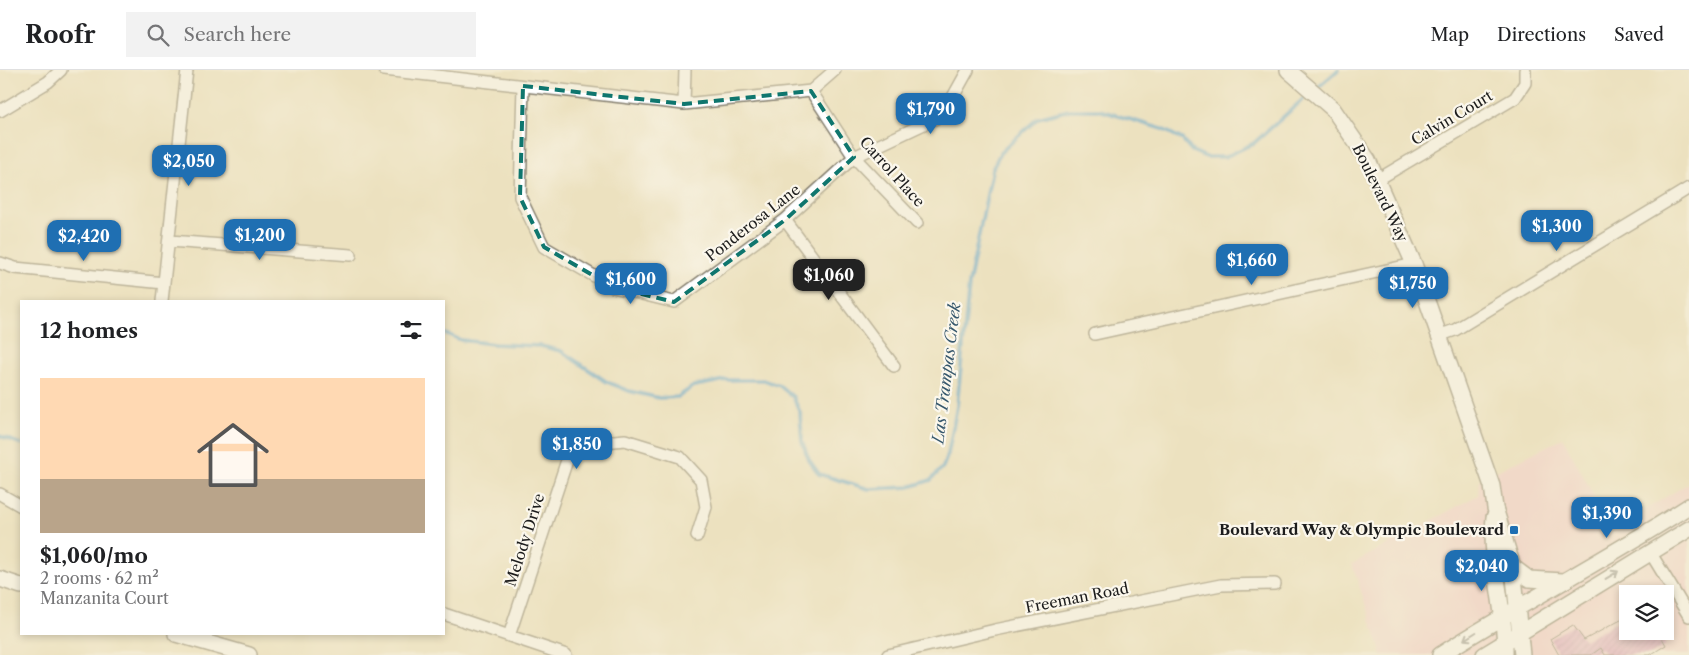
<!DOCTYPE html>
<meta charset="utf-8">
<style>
:root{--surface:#fff;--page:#f2f2f2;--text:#202124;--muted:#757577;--line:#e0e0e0;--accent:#1f6fb2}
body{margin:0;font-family:"Libre Caslon Text",serif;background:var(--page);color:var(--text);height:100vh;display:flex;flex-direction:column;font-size:19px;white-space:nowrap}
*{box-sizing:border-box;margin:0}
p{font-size:16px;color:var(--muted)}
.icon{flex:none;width:28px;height:28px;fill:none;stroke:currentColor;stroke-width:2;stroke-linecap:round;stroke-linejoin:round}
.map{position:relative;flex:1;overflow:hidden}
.side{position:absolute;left:20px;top:230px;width:425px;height:335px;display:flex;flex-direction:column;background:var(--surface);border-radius:0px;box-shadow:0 2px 8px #0003}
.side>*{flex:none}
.buttons{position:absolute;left:1619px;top:515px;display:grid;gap:10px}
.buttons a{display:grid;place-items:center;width:55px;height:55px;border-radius:0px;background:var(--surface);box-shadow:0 2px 8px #0003;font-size:25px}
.price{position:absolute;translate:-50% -42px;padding:0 11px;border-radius:10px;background:var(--accent);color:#fff;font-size:16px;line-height:32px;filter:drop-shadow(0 1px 2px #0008)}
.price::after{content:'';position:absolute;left:50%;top:30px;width:15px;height:11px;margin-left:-8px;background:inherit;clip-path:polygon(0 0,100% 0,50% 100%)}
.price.on{background:#222;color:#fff}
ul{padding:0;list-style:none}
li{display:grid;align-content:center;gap:10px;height:265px;padding:0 20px}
li span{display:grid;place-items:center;height:155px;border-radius:0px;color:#555}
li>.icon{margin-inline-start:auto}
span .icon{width:90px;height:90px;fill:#fffc;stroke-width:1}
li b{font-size:21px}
h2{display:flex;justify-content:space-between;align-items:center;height:60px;padding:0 20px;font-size:21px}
header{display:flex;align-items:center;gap:30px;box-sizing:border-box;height:70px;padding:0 25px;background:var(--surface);border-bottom:1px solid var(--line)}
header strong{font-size:24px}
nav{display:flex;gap:28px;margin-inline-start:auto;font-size:18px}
.search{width:350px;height:45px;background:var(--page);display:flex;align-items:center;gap:12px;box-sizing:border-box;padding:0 18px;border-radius:0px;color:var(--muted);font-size:19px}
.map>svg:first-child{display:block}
</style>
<header>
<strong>Roofr</strong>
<div class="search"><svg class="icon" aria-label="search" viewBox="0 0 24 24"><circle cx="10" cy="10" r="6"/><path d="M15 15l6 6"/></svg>Search here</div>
<nav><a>Map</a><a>Directions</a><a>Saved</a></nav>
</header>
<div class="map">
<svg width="1689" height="585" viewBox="0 0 1689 585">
<defs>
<pattern id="building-hatch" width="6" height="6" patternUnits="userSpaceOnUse" patternTransform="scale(1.25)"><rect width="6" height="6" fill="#de94c1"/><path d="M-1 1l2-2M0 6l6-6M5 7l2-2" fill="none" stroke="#b3789c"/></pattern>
</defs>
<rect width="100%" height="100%" fill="#fbf7ec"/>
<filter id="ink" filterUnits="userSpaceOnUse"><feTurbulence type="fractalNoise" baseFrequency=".02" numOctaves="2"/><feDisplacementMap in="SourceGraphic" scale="10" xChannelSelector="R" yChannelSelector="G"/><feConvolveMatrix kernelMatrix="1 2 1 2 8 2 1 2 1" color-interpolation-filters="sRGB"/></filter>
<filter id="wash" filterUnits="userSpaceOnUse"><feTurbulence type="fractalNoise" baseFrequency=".0096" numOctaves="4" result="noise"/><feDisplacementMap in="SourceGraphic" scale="20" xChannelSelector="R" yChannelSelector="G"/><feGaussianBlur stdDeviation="1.12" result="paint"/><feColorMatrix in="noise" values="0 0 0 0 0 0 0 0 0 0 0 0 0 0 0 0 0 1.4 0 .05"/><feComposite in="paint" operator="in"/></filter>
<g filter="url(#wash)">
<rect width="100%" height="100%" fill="#ece1bf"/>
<path fill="#f7cfd3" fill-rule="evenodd" d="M 1563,368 L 1612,460 L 1689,413 L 1689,585 L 1382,585 L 1352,494 L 1478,425 L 1479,410 ZM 1628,524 L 1665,524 L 1665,561 L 1628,561 Z"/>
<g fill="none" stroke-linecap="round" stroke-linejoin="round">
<path stroke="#59a1d0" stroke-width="4" d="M 1315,20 L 1338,0
M 444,263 L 461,270 L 494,274 L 541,276 L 561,281 L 607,312 L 629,321 L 659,328 L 678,327 L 694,316 L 726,310 L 764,310 L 780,316 L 793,327 L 800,342 L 802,371 L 809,390 L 819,404 L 869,419 L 909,417 L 931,410 L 943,397 L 948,384 L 957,336 L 969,214 L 992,100 L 1000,83 L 1038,48 L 1069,40 L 1099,40 L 1162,59 L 1182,69 L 1192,81 L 1206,87 L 1225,87 L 1254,73 L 1309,24
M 0,366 L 21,374"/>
</g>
<g id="blocks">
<path fill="url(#building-hatch)" d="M 1628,546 L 1628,561 L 1658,561 L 1666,575 L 1650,585 L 1605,585 L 1601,578 L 1591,585 L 1559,585 L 1550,569 L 1573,555 L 1584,570 Z"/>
</g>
</g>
<g filter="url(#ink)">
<use href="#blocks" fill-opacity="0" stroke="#847e6e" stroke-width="1"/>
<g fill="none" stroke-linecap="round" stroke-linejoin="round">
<g stroke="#847e6e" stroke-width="14">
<path id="street" d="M 384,0 L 684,34 L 811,21 L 835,0
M 523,16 L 520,127 L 544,177 L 613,217 L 674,232 L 785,150 L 854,87 L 943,45 L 968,0
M 811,21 L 854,87 L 917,153
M 684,34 L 685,0
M 0,41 L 48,12 L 61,0
M 1377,110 L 1515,28 L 1525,13 L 1525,0
M 785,150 L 894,296
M 170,171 L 351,185
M 0,193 L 15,198 L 164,213
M 162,231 L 187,0
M 1095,264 L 1414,194
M 1438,266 L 1455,260 L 1689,118
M 0,424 L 21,436
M 1650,482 L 1689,546
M 444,544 L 566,585
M 509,566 L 572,375 L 625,370 L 680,387 L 701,410 L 706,437 L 697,466
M 888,585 L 995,560 L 1221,515 L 1275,514"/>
</g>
<g stroke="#847e6e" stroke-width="18">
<path id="secondary" d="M 1288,0 L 1333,39 L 1368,90 L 1414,194 L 1492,416 L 1495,438 L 1513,497 L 1522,585
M 1494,447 C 1489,493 1506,539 1505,585
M 1513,497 L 1529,509 L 1563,511
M 0,509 L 21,516
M 176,564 L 249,585
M 1440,585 C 1522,533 1607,489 1689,436
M 1484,585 L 1689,459"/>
</g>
<use href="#street" stroke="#fff" stroke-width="11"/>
<use href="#secondary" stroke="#fff" stroke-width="15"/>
</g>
<defs><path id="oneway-shaft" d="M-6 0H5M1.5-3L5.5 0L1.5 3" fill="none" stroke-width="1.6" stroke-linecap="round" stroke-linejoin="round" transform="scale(1.25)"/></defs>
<g stroke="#999">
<use href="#oneway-shaft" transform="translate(1612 505) rotate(-31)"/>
<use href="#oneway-shaft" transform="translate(1470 566) rotate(148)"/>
</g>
</g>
<path d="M0 0H1689V585H0ZM 523,16 L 684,34 L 811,21 L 854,87 L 785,150 L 674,232 L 613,217 L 544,177 L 520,127 Z" fill="#ece1bf" fill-opacity=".55" fill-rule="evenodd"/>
<path fill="none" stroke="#0f766e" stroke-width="4" stroke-dasharray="10 6" stroke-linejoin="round" d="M 523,16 L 684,34 L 811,21 L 854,87 L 785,150 L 674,232 L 613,217 L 544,177 L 520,127 Z"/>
<rect fill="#1f6fb2" stroke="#fbf7ec" stroke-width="2" x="1509" y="455" width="10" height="10" rx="2.5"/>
<g text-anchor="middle" stroke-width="4.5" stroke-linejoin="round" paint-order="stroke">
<g font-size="15" fill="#1c1c1c" stroke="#fbf7ec">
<text transform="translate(1452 48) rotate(-31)" y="5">Calvin Court</text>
<text transform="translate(892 102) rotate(48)" y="5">Carrol Place</text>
<text transform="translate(1380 123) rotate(64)" y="5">Boulevard Way</text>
<text transform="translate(753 153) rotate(-38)" y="5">Ponderosa Lane</text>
<text transform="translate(525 470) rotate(-72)" y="5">Melody Drive</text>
<text transform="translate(1077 528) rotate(-11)" y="5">Freeman Road</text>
</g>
<g font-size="15" font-weight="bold" fill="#1c1c1c" stroke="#fbf7ec" text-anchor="end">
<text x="1504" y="465">Boulevard Way &amp; Olympic Boulevard</text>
</g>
<g font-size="16" font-style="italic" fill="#37586d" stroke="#fbf7ec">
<text transform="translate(946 303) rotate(-83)" y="6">Las Trampas Creek</text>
</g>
</g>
</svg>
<div class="buttons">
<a><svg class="icon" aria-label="layers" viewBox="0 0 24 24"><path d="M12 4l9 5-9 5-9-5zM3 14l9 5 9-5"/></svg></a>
</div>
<b class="price" style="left:931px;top:65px">$1,790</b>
<b class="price" style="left:189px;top:117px">$2,050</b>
<b class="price" style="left:1557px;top:182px">$1,300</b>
<b class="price" style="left:260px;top:191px">$1,200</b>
<b class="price" style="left:84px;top:192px">$2,420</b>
<b class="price" style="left:1252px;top:216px">$1,660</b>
<b class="price on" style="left:829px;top:231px">$1,060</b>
<b class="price" style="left:631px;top:235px">$1,600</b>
<b class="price" style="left:1413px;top:239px">$1,750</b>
<b class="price" style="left:577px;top:400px">$1,850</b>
<b class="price" style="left:1607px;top:469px">$1,390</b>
<b class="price" style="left:1482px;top:522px">$2,040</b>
<section class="side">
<h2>12 homes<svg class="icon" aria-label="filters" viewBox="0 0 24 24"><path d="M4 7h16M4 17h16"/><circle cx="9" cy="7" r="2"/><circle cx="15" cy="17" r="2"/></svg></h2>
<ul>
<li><span style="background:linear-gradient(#ffd9b3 65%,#b9a48a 0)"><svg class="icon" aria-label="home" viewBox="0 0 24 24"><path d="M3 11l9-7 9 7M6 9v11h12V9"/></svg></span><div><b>$1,060/mo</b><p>2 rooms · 62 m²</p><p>Manzanita Court</p></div></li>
</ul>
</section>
</div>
